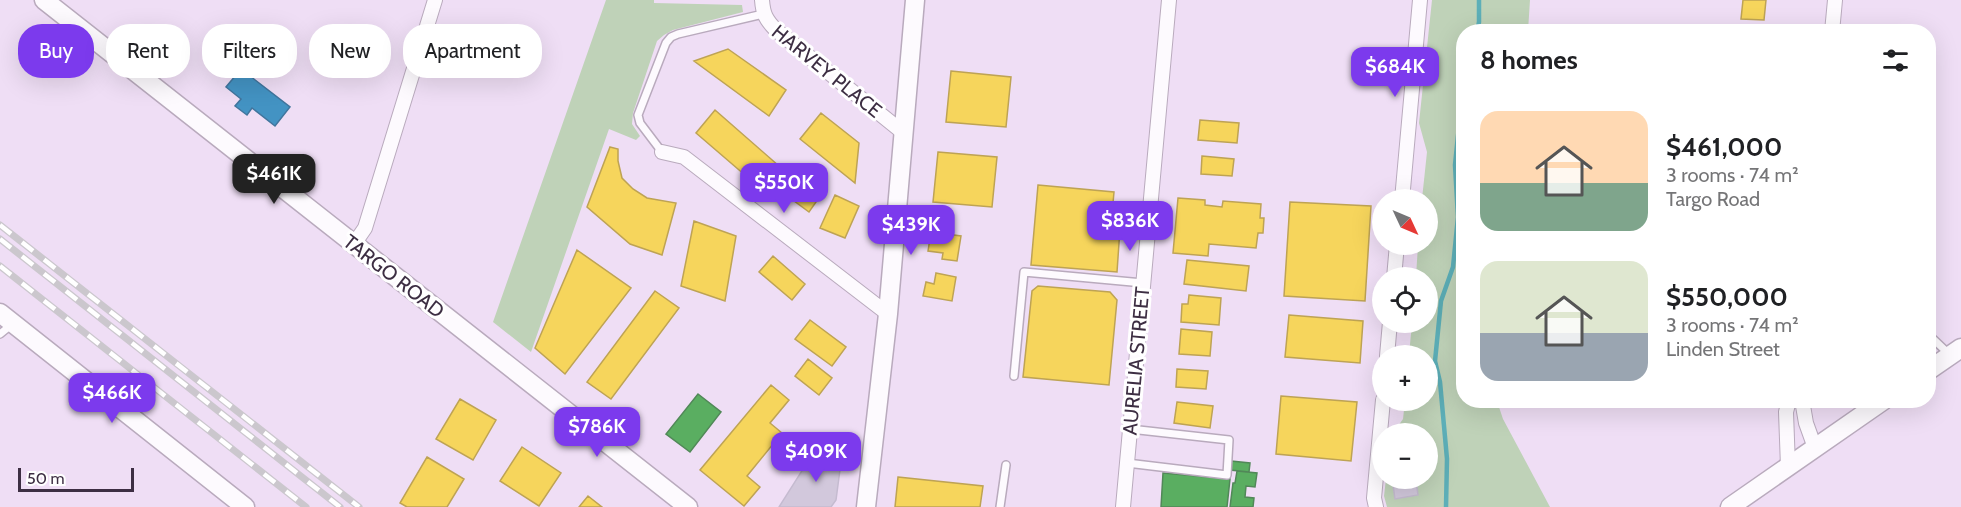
<!DOCTYPE html>
<meta charset="utf-8">
<style>
:root{--surface:#fff;--page:#f2f2f2;--text:#202124;--muted:#757577;--accent:#7c3aed}
body{margin:0;font-family:Cabin,sans-serif;background:var(--page);color:var(--text);height:100vh;display:flex;flex-direction:column;font-size:22px;white-space:nowrap}
*{box-sizing:border-box;margin:0}
p{font-size:20px;color:var(--muted)}
.icon{flex:none;width:33px;height:33px;fill:none;stroke:currentColor;stroke-width:2;stroke-linecap:round;stroke-linejoin:round}
.map{position:relative;flex:1;overflow:hidden}
.side{position:absolute;left:1456px;top:24px;width:480px;height:384px;display:flex;flex-direction:column;background:var(--surface);border-radius:24px;box-shadow:0 6px 24px #0002}
.side>*{flex:none}
.top-card{position:absolute;left:18px;top:24px;width:570px;height:54px;display:flex;gap:12px}
.needle{width:39px;rotate:134deg}
.controls{position:absolute;left:1372px;top:189px;display:grid;gap:12px}
.controls a{display:grid;place-items:center;width:66px;height:66px;border-radius:50%;background:var(--surface);box-shadow:0 6px 24px #0002;font-size:30px}
.scale{position:absolute;left:18px;bottom:15px;width:116px;box-sizing:border-box;padding-left:6px;border:3px solid #3d2e43;border-top:0;font-size:16px;line-height:21px;white-space:nowrap;color:#3d2e43;-webkit-text-stroke:4px #fff;paint-order:stroke}
.price{position:absolute;translate:-50% -51px;padding:0 14px;border-radius:12px;background:var(--accent);color:#fff;font-size:20px;line-height:39px;filter:drop-shadow(0 2px 3px #0008)}
.price::after{content:'';position:absolute;left:50%;top:36px;width:18px;height:14px;margin-left:-9px;background:inherit;clip-path:polygon(0 0,100% 0,50% 100%)}
.price.on{background:#222;color:#fff}
ul{padding:0;list-style:none}
li{display:flex;align-items:center;gap:18px;height:150px;padding:0 24px}
li span{display:grid;place-items:center;flex:none;width:168px;height:120px;border-radius:18px;color:#555}
li>.icon{margin-inline-start:auto}
span .icon{width:72px;height:72px;fill:#fffc;stroke-width:1}
li b{font-size:26px}
h2{display:flex;justify-content:space-between;align-items:center;height:72px;padding:0 24px;font-size:26px}
.chip{padding:0 21px;border-radius:24px;background:var(--surface);box-shadow:0 6px 24px #0002;font-size:21px;line-height:54px}
.chip.on{background:var(--accent);color:#fff}
.map>svg:first-child{display:block}
</style>
<div class="map">
<svg width="1961" height="507" viewBox="0 0 1961 507">
<rect width="100%" height="100%" fill="#efdef5"/>
<path fill="#bfd2b8" d="M 606,0 L 654,0 L 654,3 L 742,5 L 743,12 L 673,30 L 664,35 L 657,41 L 633,113 L 632,124 L 640,136 L 636,140 L 609,129 L 531,352 L 493,322 Z
M 1432,0 L 1530,0 L 1528,31 L 1464,32 L 1464,400 L 1497,401 L 1503,419 L 1550,507 L 1387,507 L 1384,496 L 1386,479 L 1428,478 L 1428,434 L 1393,433 L 1403,419 L 1405,401 L 1428,400 L 1428,356 L 1409,355 L 1412,323 L 1428,322 L 1428,278 L 1416,277 L 1418,245 L 1428,244 L 1428,200 L 1422,199 L 1427,152 L 1419,123 Z"/>
<path fill="#f6d55c" stroke="#bea354" stroke-width="1.5" d="M 1743,0 L 1766,0 L 1764,20 L 1741,19 Z
M 728,49 L 786,90 L 769,116 L 694,61 Z
M 951,71 L 1011,77 L 1006,127 L 946,122 Z
M 715,110 L 779,166 L 760,188 L 696,133 Z
M 821,113 L 859,143 L 855,183 L 800,139 Z
M 1200,120 L 1239,123 L 1237,143 L 1198,140 Z
M 610,147 L 618,149 L 618,161 L 622,178 L 633,189 L 647,198 L 676,203 L 662,255 L 630,244 L 587,207 Z
M 938,152 L 997,157 L 992,207 L 933,202 Z
M 1202,156 L 1234,159 L 1232,176 L 1201,174 Z
M 791,172 L 821,195 L 809,212 L 778,189 Z
M 1038,185 L 1114,192 L 1112,214 L 1121,214 L 1117,272 L 1031,265 Z
M 835,195 L 859,206 L 845,238 L 820,228 Z
M 1178,198 L 1205,200 L 1205,205 L 1222,207 L 1223,201 L 1261,204 L 1260,218 L 1264,218 L 1263,233 L 1258,233 L 1256,248 L 1209,244 L 1208,256 L 1173,253 Z
M 1290,202 L 1371,206 L 1365,301 L 1284,296 Z
M 694,221 L 736,236 L 725,301 L 681,286 Z
M 931,232 L 961,236 L 957,261 L 942,259 L 943,253 L 928,251 Z
M 577,250 L 631,288 L 565,374 L 535,348 Z
M 773,256 L 805,284 L 792,300 L 759,272 Z
M 1187,260 L 1249,266 L 1246,291 L 1184,284 Z
M 936,273 L 956,277 L 952,301 L 923,296 L 926,282 L 934,284 Z
M 1038,286 L 1110,292 L 1117,300 L 1109,385 L 1023,377 L 1032,291 Z
M 655,291 L 679,308 L 611,399 L 587,382 Z
M 1189,295 L 1221,298 L 1219,325 L 1181,322 L 1182,304 L 1188,304 Z
M 1289,315 L 1363,321 L 1360,363 L 1285,357 Z
M 810,320 L 846,347 L 832,366 L 795,339 Z
M 1181,329 L 1212,332 L 1210,356 L 1179,354 Z
M 808,359 L 832,378 L 819,395 L 795,376 Z
M 1177,369 L 1208,371 L 1206,389 L 1176,387 Z
M 771,385 L 789,400 L 770,423 L 782,433 L 747,476 L 760,487 L 744,506 L 700,470 Z
M 1281,396 L 1357,402 L 1351,461 L 1276,454 Z
M 460,399 L 496,420 L 473,460 L 436,439 Z
M 1177,402 L 1213,406 L 1210,428 L 1174,423 Z
M 522,447 L 561,473 L 539,506 L 500,481 Z
M 427,457 L 464,479 L 447,507 L 407,507 L 400,503 Z
M 898,477 L 983,486 L 980,507 L 895,507 Z
M 588,496 L 602,507 L 579,507 Z"/>
<path fill="#4393c3" stroke="#41759d" stroke-width="1.5" d="M 241,69 L 290,107 L 275,126 L 252,108 L 247,115 L 235,106 L 241,99 L 226,87 Z"/>
<path fill="#5aae61" stroke="#518858" stroke-width="1.5" d="M 698,394 L 721,412 L 690,452 L 666,434 Z
M 1231,461 L 1250,463 L 1249,472 L 1230,470 Z
M 1237,471 L 1257,473 L 1255,487 L 1246,486 L 1245,497 L 1254,498 L 1253,507 L 1230,507 L 1233,483 L 1235,483 Z
M 1163,473 L 1230,479 L 1227,507 L 1161,507 Z"/>
<g fill="none" stroke-linecap="round" stroke-linejoin="round">
<path stroke="#5dafb8" stroke-width="4.5" d="M 1477,32 L 1479,22 L 1479,0
M 1446,507 L 1447,459 L 1440,382 L 1435,361 L 1441,301 L 1453,267 L 1458,217 L 1455,165 L 1460,116 L 1464,97"/>
</g>
<path fill="#d2c8dc" stroke="#c5bbd0" stroke-width="1.5" d="M 817,447 L 841,462 L 836,500 L 831,507 L 779,507 Z
M 1416,481 L 1418,495 L 1395,499 L 1393,485 Z"/>
<g fill="none" stroke-linecap="round" stroke-linejoin="round">
<g stroke="#b9aabd" stroke-width="10">
<path id="lane" d="M 662,152 L 640,123 L 638,115 L 666,43 L 671,37 L 678,34 L 763,14
M 0,334 L 11,325
M 1929,335 L 1949,354
M 1014,376 L 1024,272 L 1143,283
M 1127,463 L 1227,475 L 1229,440 L 1130,429
M 1000,507 L 1006,465"/>
</g>
<g stroke="#b9aabd" stroke-width="16">
<path id="street" d="M 762,0 C 763,14 766,20 776,30 L 905,134
M 1832,32 L 1835,0
M 662,152 L 684,157 L 888,314
M 1402,200 L 1420,0
M 354,244 L 365,228 L 435,0
M 1394,278 L 1397,244
M 1387,356 L 1390,322
M 1802,400 L 1806,423 L 1815,448
M 1788,467 L 1786,412 L 1789,400
M 1123,507 L 1169,0
M 1376,507 L 1374,498 L 1383,400"/>
</g>
<g stroke="#b9aabd" stroke-width="21">
<path id="secondary" d="M 44,0 L 688,507
M 0,313 L 245,507
M 1929,370 L 1961,348
M 866,507 L 888,314 L 915,0
M 1730,507 L 1884,400"/>
</g>
<use href="#lane" stroke="#fdfafe" stroke-width="7"/>
<use href="#street" stroke="#fdfafe" stroke-width="14"/>
<use href="#secondary" stroke="#fdfafe" stroke-width="18"/>
<g stroke="#cbc7cd" stroke-width="7">
<path id="rail" d="M 0,225 L 359,507
M 0,239 L 340,507
M 0,266 L 306,507"/>
</g>
<use href="#rail" stroke="#fff" stroke-width="4.5" stroke-dasharray="14" stroke-linecap="butt"/>
</g>
<g text-anchor="middle" stroke-width="6" stroke-linejoin="round" paint-order="stroke">
<g font-size="20" fill="#3d2e43" stroke="#fff">
<text transform="translate(827 71) rotate(39)" y="7">HARVEY PLACE</text>
<text transform="translate(394 276) rotate(38)" y="7">TARGO ROAD</text>
<text transform="translate(1136 361) rotate(-85)" y="7">AURELIA STREET</text>
</g>
</g>
</svg>
<div class="controls">
<a><svg class="needle" viewBox="-14 -14 28 28"><path d="M0-13l5 13h-10z" fill="#e53935"/><path d="M0 13l5-13h-10z" fill="#757577"/></svg></a>
<a><svg class="icon" aria-label="locate" viewBox="0 0 24 24"><circle cx="12" cy="12" r="6"/><path d="M12 2v4M12 18v4M2 12h4M18 12h4"/></svg></a>
<a>+</a>
<a>−</a>
</div>
<div class="scale">50 m</div>
<b class="price" style="left:1395px;top:98px">$684K</b>
<b class="price on" style="left:274px;top:205px">$461K</b>
<b class="price" style="left:784px;top:214px">$550K</b>
<b class="price" style="left:1130px;top:252px">$836K</b>
<b class="price" style="left:911px;top:256px">$439K</b>
<b class="price" style="left:112px;top:424px">$466K</b>
<b class="price" style="left:597px;top:458px">$786K</b>
<b class="price" style="left:816px;top:483px">$409K</b>
<div class="top-card">
<a class="chip on">Buy</a>
<a class="chip">Rent</a>
<a class="chip">Filters</a>
<a class="chip">New</a>
<a class="chip">Apartment</a>
</div>
<section class="side">
<h2>8 homes<svg class="icon" aria-label="filters" viewBox="0 0 24 24"><path d="M4 7h16M4 17h16"/><circle cx="9" cy="7" r="2"/><circle cx="15" cy="17" r="2"/></svg></h2>
<ul>
<li><span style="background:linear-gradient(#ffd9b3 60%,#7fa58c 0)"><svg class="icon" aria-label="home" viewBox="0 0 24 24"><path d="M3 11l9-7 9 7M6 9v11h12V9"/></svg></span><div><b>$461,000</b><p>3 rooms · 74 m²</p><p>Targo Road</p></div></li>
<li><span style="background:linear-gradient(#dfe7d0 60%,#9aa5b1 0)"><svg class="icon" aria-label="home" viewBox="0 0 24 24"><path d="M3 11l9-7 9 7M6 9v11h12V9"/></svg></span><div><b>$550,000</b><p>3 rooms · 74 m²</p><p>Linden Street</p></div></li>
</ul>
</section>
</div>
